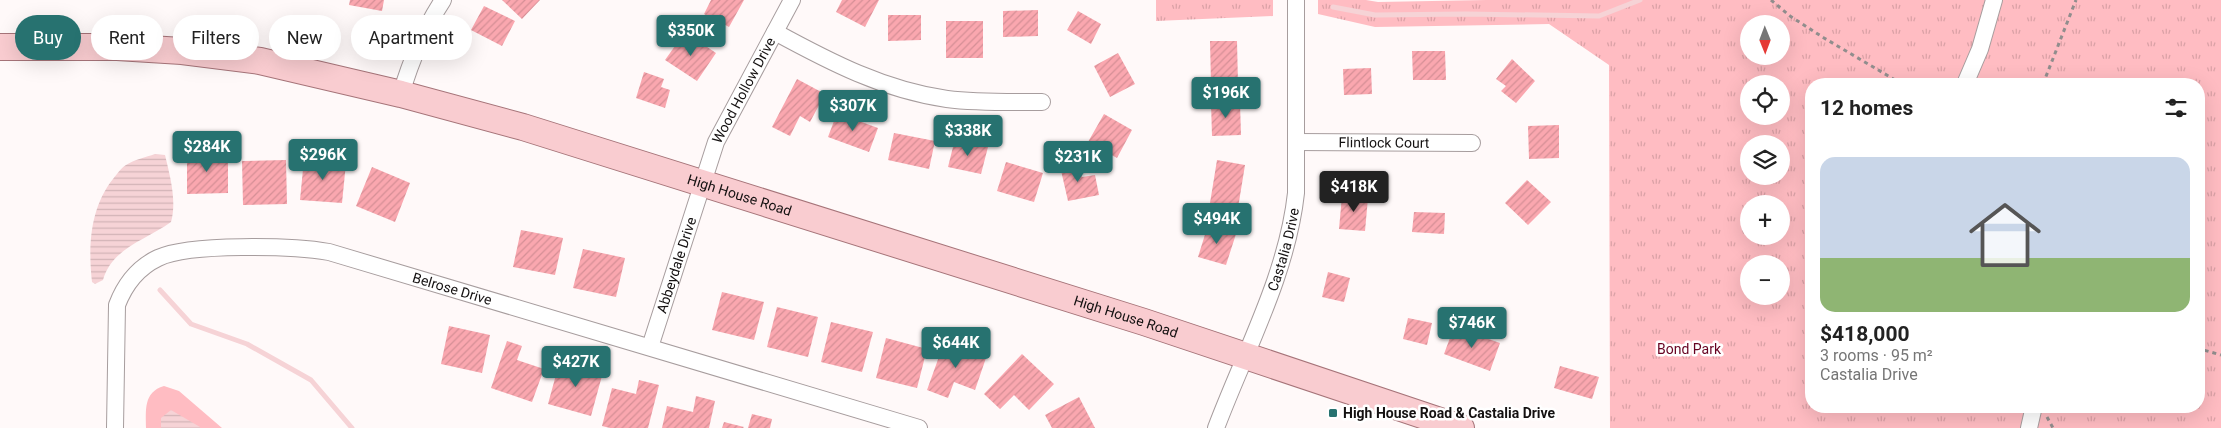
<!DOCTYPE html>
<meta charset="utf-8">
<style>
:root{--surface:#fff;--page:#f2f2f2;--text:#222;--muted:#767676;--accent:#277270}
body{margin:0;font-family:Roboto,sans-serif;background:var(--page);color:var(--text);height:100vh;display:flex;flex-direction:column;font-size:19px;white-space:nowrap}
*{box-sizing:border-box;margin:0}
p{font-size:16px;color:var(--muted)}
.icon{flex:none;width:28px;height:28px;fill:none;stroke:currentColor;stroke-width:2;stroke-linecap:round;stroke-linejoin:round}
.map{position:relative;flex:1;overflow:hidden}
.sheet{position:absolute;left:1805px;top:78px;width:400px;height:335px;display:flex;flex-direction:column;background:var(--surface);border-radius:20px;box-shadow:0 5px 20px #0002}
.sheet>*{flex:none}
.guide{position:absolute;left:15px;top:15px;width:475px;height:45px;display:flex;gap:10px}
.needle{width:32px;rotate:179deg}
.fabs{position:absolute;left:1740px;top:15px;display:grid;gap:10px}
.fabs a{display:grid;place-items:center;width:50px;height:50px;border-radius:50%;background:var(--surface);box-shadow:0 5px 20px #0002;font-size:25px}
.price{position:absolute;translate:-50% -42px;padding:0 11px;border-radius:5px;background:var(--accent);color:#fff;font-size:16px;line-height:32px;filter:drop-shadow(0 1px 2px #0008)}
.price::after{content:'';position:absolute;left:50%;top:30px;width:15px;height:11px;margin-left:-8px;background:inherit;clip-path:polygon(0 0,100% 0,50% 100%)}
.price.on{background:#222;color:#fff}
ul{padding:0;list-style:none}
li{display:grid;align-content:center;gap:10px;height:265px;padding:0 15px}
li span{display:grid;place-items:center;height:155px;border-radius:15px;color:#555}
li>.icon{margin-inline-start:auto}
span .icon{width:90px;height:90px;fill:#fffc;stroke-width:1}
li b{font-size:21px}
h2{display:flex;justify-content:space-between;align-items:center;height:60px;padding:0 15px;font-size:21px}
.chip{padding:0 18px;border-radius:22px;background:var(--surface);box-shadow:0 5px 20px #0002;font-size:18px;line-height:45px}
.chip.on{background:var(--accent);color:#fff}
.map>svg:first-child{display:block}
</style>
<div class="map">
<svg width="2221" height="428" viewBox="0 0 2221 428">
<defs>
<pattern id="park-tufts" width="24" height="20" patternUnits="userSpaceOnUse" patternTransform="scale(1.25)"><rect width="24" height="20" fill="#ffbcc2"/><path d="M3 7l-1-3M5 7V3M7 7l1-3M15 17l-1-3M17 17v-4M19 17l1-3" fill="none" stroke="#daa1a6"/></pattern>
<pattern id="water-rules" width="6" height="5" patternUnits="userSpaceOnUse" patternTransform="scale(1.25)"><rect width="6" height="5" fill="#f6d3d6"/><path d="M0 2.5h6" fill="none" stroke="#d2b4b7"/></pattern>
<pattern id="building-hatch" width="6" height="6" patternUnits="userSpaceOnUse" patternTransform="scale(1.25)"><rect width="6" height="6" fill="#faa7af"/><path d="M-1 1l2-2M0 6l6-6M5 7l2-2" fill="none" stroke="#d58f96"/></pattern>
</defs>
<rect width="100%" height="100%" fill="#fff9f9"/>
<path fill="url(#park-tufts)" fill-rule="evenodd" d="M 1156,0 L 1273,0 L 1273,16 L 1156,21 Z
M 1318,0 L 1366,0 L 1378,2 L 1486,0 L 2221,0 L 2221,428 L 1610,428 L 1609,65 L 1549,24 L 1375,27 L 1318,14 ZM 1749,24 L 1781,24 L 1781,56 L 1749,56 ZM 1749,84 L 1781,84 L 1781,116 L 1749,116 ZM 1811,84 L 2199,84 L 2199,406 L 1811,406 ZM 1749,144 L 1781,144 L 1781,176 L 1749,176 ZM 1749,204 L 1781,204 L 1781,236 L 1749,236 ZM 1749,264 L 1781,264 L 1781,296 L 1749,296 Z"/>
<path fill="#ffbcc2" d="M 164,386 L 179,391 L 222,428 L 146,428 C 146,411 143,392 164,386 Z"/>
<path fill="url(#water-rules)" d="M 155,154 L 165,155 C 170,176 177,201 171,222 C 146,240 112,248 103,280 L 95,284 L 92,282 C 88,246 90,208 113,179 C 117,174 121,168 126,165 C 134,160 146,157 155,154 Z
M 171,410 L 200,427 L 200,428 L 161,428 L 161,418 Z"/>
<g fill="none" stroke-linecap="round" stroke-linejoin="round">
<path stroke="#f6d3d6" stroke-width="5" d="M 1333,7 L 1375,15 L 1466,14 L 1599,16 L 1640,0
M 160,290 L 191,324 L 247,344 L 311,380 L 352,428"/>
</g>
<path fill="url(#building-hatch)" d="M 350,0 L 384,0 L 382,11 L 349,5 Z
M 502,0 L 540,0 L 522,19 Z
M 711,0 L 744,0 L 729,27 L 704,14 Z
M 842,0 L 879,0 L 865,27 L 836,12 Z
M 484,6 L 515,21 L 502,46 L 471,30 Z
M 1038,10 L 1038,36 L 1003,37 L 1003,11 Z
M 1078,11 L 1101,24 L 1091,44 L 1067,30 Z
M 888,15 L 921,15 L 921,40 L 888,41 Z
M 946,21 L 983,21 L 983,58 L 946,58 Z
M 685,32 L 716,53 L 697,81 L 665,60 Z
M 1210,41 L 1237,41 L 1238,84 L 1211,84 Z
M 1412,51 L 1445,51 L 1446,80 L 1413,80 Z
M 1118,53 L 1135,84 L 1110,97 L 1094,66 Z
M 1512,59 L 1535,81 L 1516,103 L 1501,91 L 1506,86 L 1496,79 Z
M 1371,68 L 1372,94 L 1344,95 L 1343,69 Z
M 644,72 L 664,79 L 661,87 L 670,90 L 665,108 L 636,98 Z
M 797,79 L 825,94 L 810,122 L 800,116 L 790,136 L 772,127 Z
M 1211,103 L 1240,103 L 1241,135 L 1212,136 Z
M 837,113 L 878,128 L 869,152 L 828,137 Z
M 1104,114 L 1132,130 L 1117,158 L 1088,142 Z
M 1559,125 L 1559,158 L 1529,159 L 1528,126 Z
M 894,133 L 935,141 L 929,169 L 888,160 Z
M 955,139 L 988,147 L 981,174 L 948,167 Z
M 187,153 L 228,153 L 228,193 L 187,194 Z
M 304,159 L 346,163 L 342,203 L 300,200 Z
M 286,160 L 287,204 L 243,205 L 242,161 Z
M 1217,160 L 1245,165 L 1238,208 L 1210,203 Z
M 1006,162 L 1043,173 L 1034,202 L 997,191 Z
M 1078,162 L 1082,177 L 1095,175 L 1099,195 L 1068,201 L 1060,166 Z
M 372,167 L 410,183 L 395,222 L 356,206 Z
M 1527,180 L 1551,202 L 1528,225 L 1505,203 Z
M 1342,196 L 1368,198 L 1365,231 L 1339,229 Z
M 1414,212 L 1445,213 L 1444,234 L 1412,232 Z
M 1208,225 L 1236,234 L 1226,265 L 1198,257 Z
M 521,230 L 563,238 L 555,275 L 513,267 Z
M 583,249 L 625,258 L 616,297 L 573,288 Z
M 1328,272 L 1350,278 L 1344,302 L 1322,297 Z
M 722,292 L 764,302 L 754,340 L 712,330 Z
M 777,307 L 818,317 L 808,357 L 767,347 Z
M 1408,318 L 1432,323 L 1427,345 L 1403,339 Z
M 831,322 L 873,332 L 862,372 L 821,362 Z
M 449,326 L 490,335 L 482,373 L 441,364 Z
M 1454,327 L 1500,343 L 1490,371 L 1444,354 Z
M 886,338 L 927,349 L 917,388 L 876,378 Z
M 945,340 L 987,355 L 975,390 L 954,382 L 948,398 L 927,390 Z
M 507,341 L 522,346 L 517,360 L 544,369 L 532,402 L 491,388 Z
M 1022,354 L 1054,384 L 1029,410 L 1014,395 L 1000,409 L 984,394 Z
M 560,360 L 603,372 L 591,416 L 548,404 Z
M 1560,366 L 1599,377 L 1592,399 L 1554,388 Z
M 639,380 L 659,385 L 648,428 L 610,428 L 602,426 L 612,388 L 636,394 Z
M 696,396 L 715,401 L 709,428 L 662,428 L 667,406 L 693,412 Z
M 1079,397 L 1095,428 L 1052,428 L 1045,415 Z
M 752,414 L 772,419 L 770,428 L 748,428 Z
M 724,422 L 744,427 L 743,428 L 722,428 Z"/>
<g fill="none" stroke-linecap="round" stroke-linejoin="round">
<g stroke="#a79d9e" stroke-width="18">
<g id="street">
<path d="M 775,32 C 830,62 884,90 947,99 C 978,103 1011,102 1042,102"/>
<path d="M 1965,84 L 1980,49 L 1994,0"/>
<path d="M 401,94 C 411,60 424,29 443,0"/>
<path id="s1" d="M 1296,142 L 1472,143"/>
<path id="s2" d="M 650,347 L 716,142 L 792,0"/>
<path id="s3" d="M 115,428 L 117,305 C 125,284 137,268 158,258 C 189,243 294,246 329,252 L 919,428"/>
<path id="s4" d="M 1216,428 C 1245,351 1287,275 1296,193 L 1296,0"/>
<path d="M 2029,428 L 2034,406"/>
</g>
</g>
<g stroke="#a67479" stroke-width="28">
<g id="primary">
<path id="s5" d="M 0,47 L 117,47 L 182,51 L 260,61 L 401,94 L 523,127 L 1144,322 L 1461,428"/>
</g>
</g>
<path stroke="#918d8d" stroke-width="3" stroke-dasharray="4 4" stroke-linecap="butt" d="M 1771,0 L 1790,16 L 1824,38 L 1902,84
M 2043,84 L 2076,0
M 2199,346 L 2200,349 L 2221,355
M 2047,417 L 2053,428"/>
<use href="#street" stroke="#fff" stroke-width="16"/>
<use href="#primary" stroke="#f9ccd0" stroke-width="26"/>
</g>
<rect fill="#277270" stroke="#fff" stroke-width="2" x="1328" y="408" width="10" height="10" rx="2.5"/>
<g text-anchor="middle" stroke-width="5" stroke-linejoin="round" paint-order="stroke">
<g font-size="14" fill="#141111" stroke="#fff">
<text dy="5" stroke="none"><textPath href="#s2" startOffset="274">Wood Hollow Drive</textPath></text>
<text dy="5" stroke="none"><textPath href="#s1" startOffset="88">Flintlock Court</textPath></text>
<text dy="5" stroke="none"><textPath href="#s5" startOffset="759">High House Road</textPath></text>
<text dy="5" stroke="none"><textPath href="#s4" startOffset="191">Castalia Drive</textPath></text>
<text dy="5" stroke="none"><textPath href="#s2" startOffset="86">Abbeydale Drive</textPath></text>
<text dy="5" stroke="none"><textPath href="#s3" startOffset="488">Belrose Drive</textPath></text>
<text dy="5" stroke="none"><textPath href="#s5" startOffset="1164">High House Road</textPath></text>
</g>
<g font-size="14" fill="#660221" stroke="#fff">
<text x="1689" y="354">Bond Park</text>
</g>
<g font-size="14" font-weight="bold" fill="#141111" stroke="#fff" text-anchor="start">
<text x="1343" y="418">High House Road &amp; Castalia Drive</text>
</g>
</g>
</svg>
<div class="fabs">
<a><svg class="needle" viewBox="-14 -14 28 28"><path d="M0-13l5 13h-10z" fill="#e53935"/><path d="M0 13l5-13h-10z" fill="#767676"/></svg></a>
<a><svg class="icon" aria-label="locate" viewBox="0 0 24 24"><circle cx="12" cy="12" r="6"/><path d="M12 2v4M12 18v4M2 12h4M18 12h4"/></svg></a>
<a><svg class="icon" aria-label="layers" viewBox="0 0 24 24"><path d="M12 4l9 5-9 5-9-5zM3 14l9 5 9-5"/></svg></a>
<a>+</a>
<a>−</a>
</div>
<b class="price" style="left:691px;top:57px">$350K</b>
<b class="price" style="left:1226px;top:119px">$196K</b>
<b class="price" style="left:853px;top:132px">$307K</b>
<b class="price" style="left:968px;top:157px">$338K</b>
<b class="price" style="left:207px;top:173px">$284K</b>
<b class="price" style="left:323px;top:181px">$296K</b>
<b class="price" style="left:1078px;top:183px">$231K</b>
<b class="price on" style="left:1354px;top:213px">$418K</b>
<b class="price" style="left:1217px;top:245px">$494K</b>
<b class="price" style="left:1472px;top:349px">$746K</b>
<b class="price" style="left:956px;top:369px">$644K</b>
<b class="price" style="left:576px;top:388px">$427K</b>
<div class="guide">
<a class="chip on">Buy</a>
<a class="chip">Rent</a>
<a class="chip">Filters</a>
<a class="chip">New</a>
<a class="chip">Apartment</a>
</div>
<section class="sheet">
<h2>12 homes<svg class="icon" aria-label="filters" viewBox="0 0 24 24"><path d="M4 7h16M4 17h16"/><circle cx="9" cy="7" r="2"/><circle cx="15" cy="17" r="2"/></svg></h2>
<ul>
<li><span style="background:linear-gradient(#c9d6e8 65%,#8fb573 0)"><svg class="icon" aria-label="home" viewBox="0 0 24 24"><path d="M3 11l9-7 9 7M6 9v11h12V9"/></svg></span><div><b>$418,000</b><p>3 rooms · 95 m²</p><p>Castalia Drive</p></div></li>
</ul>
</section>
</div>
